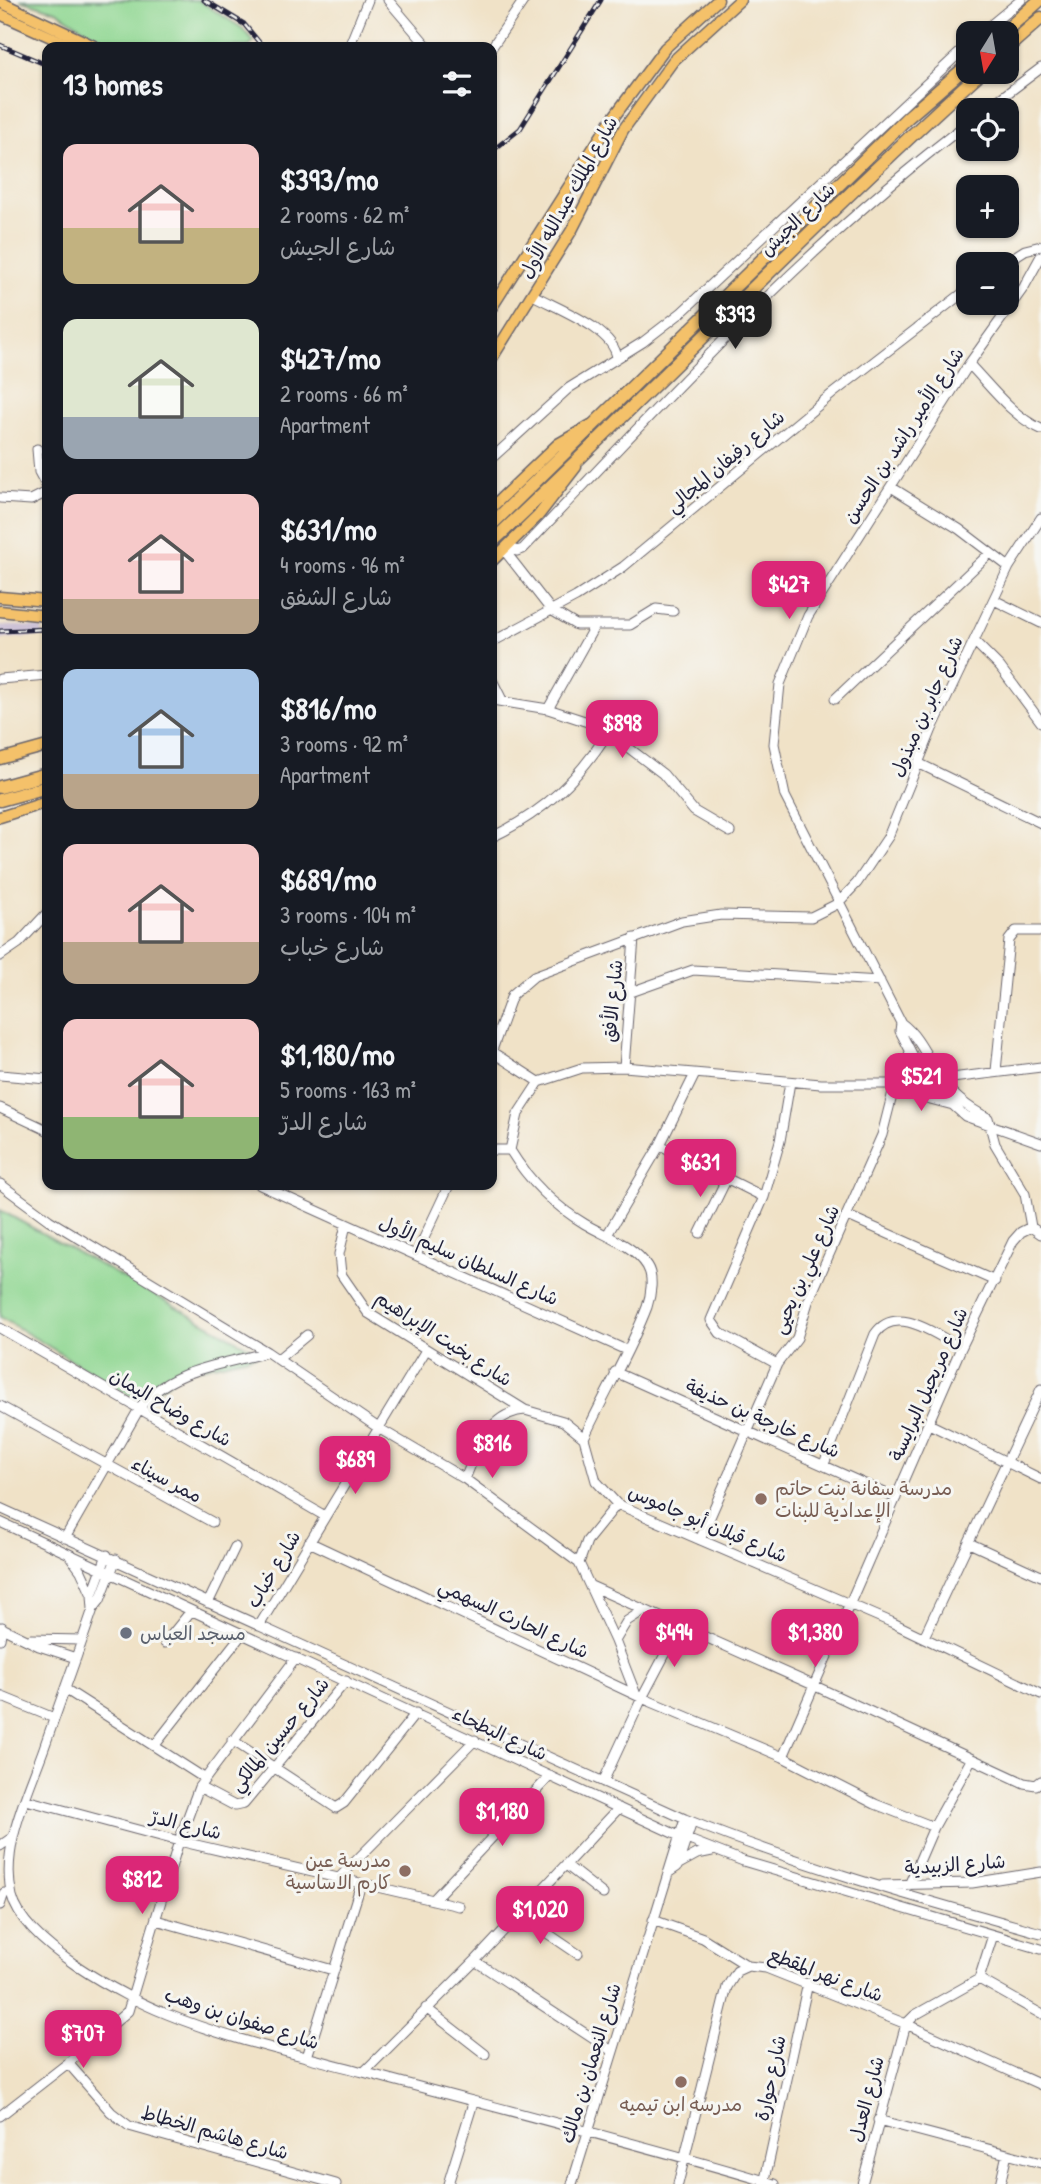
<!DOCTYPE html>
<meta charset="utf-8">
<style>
:root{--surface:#171b24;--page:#20242c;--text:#f1f3f6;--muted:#9ea1a6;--accent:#db2777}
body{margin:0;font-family:"Patrick Hand","Playpen Sans Arabic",sans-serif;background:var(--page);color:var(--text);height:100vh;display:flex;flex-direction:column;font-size:26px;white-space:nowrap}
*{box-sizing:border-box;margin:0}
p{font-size:23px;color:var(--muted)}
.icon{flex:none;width:38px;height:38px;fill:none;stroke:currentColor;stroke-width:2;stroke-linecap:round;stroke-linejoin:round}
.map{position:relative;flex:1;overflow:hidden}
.sheet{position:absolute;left:42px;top:42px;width:455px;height:1148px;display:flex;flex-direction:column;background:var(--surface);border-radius:14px;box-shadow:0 2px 5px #0004}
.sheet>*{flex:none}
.needle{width:46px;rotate:191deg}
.controls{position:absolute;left:956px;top:21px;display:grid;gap:14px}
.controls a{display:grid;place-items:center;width:63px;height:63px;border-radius:14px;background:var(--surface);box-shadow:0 2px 5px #0004;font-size:35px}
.price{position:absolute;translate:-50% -60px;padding:0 16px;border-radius:14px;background:var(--accent);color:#fff;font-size:23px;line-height:46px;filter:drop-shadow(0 2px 4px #0008)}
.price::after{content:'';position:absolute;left:50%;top:42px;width:21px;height:16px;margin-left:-10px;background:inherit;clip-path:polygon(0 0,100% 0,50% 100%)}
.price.on{background:#222;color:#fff}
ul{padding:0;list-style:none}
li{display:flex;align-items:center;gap:21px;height:175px;padding:0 21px}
li span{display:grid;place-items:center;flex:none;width:196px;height:140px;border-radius:14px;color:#555}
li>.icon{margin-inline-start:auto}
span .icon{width:84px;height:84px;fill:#fffc;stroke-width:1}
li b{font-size:30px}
h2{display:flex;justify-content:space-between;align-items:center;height:84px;padding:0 21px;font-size:30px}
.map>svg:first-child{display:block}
</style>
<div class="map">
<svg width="1041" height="2184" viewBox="0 0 1041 2184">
<rect width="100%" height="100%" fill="#f6f6f2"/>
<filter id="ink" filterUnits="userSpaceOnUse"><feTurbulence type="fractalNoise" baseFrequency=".0143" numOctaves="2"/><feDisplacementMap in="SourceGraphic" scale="14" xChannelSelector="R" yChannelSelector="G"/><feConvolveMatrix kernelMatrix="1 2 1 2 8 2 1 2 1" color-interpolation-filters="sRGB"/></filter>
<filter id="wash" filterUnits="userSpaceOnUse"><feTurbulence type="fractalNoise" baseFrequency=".00686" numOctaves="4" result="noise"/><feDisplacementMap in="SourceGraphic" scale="28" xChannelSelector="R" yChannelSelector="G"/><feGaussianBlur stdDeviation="1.57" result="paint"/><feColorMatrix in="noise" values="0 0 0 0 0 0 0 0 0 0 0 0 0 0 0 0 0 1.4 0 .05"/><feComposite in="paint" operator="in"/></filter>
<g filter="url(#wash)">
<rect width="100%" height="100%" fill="#f0e2c7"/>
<path fill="#cbbfd5" d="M 0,625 L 42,627 L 42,636 L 0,639 Z"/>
<path fill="#90d792" stroke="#597c66" stroke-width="2" d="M 20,0 L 198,0 L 242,28 L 253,41 L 249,47 L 112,47 L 56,11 Z
M 0,1210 L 262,1354 L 187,1371 L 139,1401 L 0,1317 Z"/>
</g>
<g filter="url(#ink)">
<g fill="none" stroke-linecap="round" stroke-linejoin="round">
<g stroke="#6a656c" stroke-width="11">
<path id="minor" d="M 388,0 L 428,47
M 981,33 L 1021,0
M 349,47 L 368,0
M 492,47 L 524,0
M 985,110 L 1041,68
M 1041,256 L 1024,287 L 969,364 L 808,616 L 780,684 L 774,744 L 785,796 L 901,1023 L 900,1031 L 926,1081 L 965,1116 L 1041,1143
M 1003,264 L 1025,250 L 1041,246
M 533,295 C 558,309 614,329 617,358
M 969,364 C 991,387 1012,416 1041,429
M 37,449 L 39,472 L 47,487
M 492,458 L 569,388 L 643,342 L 682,312 L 968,45
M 891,487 L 959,529 L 1009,567
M 0,498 L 31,500 L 47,492
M 507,547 L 517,551 L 523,549 C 664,401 804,246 968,123
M 504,550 L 551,610 L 576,625 L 630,625 L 656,609 L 673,611
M 994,600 L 1041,623
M 974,641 L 1000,667 L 1041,722
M 492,642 L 576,597 L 623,567 L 832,394 L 968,289
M 0,679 L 47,675
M 492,680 L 502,700
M 835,699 L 989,554
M 492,700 L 548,709 L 600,726 L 663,774 L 694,811 L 730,832
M 548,709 L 595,625
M 918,763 L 1041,823
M 492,837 C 544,812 578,780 609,731
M 0,956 L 19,943 L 47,913
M 631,992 L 693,970 L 880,981
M 901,1023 C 919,1036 927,1058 939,1076 C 951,1095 968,1108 988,1118 L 995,1144 L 1025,1194 L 1031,1227 L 1041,1234
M 492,1050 L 512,995 L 534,976 L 682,921 L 721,915 L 811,917 L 837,904 L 857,883 L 888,837 L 932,729 L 1009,567 L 1041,518
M 910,1051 L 903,1084 L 919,1096 L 953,1105
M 492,1052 L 539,1082
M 624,1067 L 634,938
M 1041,1067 L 903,1084 L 821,1084 L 624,1067 L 582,1068 L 539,1082 L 518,1114 L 510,1150 C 529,1181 553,1205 585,1224 C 605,1236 634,1245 647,1266 C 654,1277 651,1295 647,1307 C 630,1352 604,1394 584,1438 L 596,1481 L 617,1504 L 891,1622 L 1041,1694
M 996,1071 L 1009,940 L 1016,931 L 1041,931
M 0,1075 L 47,1079
M 0,1108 L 47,1130
M 660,1145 L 764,1197
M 492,1150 L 510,1150
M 0,1184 L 49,1220 L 267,1352 L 380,1429 L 465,1479 L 579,1563
M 260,1185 L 626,1350
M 848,1216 L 995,1281
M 346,1225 L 339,1254 L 341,1274 L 368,1313 L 525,1410 L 563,1421 L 584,1438
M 700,1233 L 727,1178
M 607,1235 L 660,1145 L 695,1074
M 416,1255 L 449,1185
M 0,1328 L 325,1516
M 278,1359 L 307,1335
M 777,1364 L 720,1333 L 711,1320 L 764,1197 L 780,1141 L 790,1082
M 615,1372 L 896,1498
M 0,1406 L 212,1522
M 929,1424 L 1041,1479
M 824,1464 L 875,1334 C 896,1303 936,1335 961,1348
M 465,1479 C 477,1450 488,1413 525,1410
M 617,1504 L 587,1541 L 579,1563 L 615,1641 L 636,1695
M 0,1508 L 685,1819 C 801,1866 921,1899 1041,1933
M 0,1522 L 679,1836 L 743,1861 L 1041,1949
M 65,1538 L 139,1409 C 166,1369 224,1365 267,1352
M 700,1540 L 777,1364 L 797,1338 L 808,1302 L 882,1135 L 895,1084
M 309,1542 L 642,1698 L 783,1757 L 875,1804 L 934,1827
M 969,1543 L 1041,1576
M 70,1556 L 81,1571 L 92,1595
M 116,1559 L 100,1600 L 93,1609 C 77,1656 60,1702 44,1748 C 28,1793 0,1848 12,1896 C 24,1944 124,1997 167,2014 C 230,2040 298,2054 363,2072 C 501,2109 638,2143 775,2184
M 591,1586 L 813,1685 L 1024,1783 L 1036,1785 L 1041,1781
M 208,1603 L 235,1547
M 93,1609 L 92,1595 L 107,1555
M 259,1626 L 426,1350
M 0,1627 L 39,1646 L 76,1658
M 924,1637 L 1041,1389
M 0,1639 L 2,1627
M 31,1639 L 82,1640
M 615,1641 L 627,1621 L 644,1610
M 165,1643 L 191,1611
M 65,1689 L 204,1778
M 0,1696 L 54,1718
M 232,1740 L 336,1808 L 344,1803 L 416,1713
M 155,1745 L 242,1634
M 783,1757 L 961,1348 L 1013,1241 L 1021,1232 L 1031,1227
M 603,1782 L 642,1698 L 680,1626
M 199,1787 L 235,1806 L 244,1804 L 346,1681
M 26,1800 L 179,1841 L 459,1906
M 0,1846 L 13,1837
M 679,1864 L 697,1854 L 712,1851
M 566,1865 L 603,1894
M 668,1873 L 677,1867 L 692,1822
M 338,1879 L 475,1740
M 883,1885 L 972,1883 L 1041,1872
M 909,1885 L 934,1827 L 971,1760
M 433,1900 L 550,1776
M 0,1905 L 4,1893
M 519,1914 L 578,1954
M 156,1920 L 333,1970
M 653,1920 L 703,1938 L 748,1966
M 475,1961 L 612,2051
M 979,1979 L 1041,2014
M 426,2008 L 485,2054
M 307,2057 L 361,1884
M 68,2063 L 111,2112 L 129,2126 L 336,2184
M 364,2072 L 475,1961 L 619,1808
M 0,2116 L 68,2063 L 128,2011 L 179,1841 L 199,1787 L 296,1658
M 878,2120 L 1041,2163
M 448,2184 L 473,2103
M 572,2184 L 685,1819
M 678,2184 L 727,1987 L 737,1971 L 748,1966 L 766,1968 L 906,2024 L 1041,2085
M 764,2184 L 808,1983
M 862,2184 L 906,2024 L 915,2015 L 979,1979 L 993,1935
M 1000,2184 L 1007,2154"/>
</g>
<g stroke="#6a656c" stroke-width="13">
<path id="major" d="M 0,2 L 96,47
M 0,14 L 73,47
M 492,307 L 610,122 L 665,48 L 718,0
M 492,358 L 572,230 L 623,130 L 673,61 L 740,0
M 492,507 L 558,444 L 591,425
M 492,561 L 538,516 L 576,467
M 0,597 L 47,601
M 0,611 L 47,616
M 0,759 L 47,746
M 0,817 L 47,802"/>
</g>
<g stroke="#6a656c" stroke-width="15">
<path id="highway" d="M 1003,33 L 1040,0
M 1006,49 L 1041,18
M 492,524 L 908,117 L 968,65
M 492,542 C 657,387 813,223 981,72
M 0,787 L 47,774
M 0,800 L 47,787"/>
</g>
<use href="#minor" stroke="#fff" stroke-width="9"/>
<use href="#major" stroke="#f4c16a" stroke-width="10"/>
<use href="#highway" stroke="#f4c16a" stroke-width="12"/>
<g stroke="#22223b" stroke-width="5">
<path id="rail" d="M 204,0 L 244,24 L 263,47
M 0,45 L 47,65
M 492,151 L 520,129 L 601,0
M 0,631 L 47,629"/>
</g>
<use href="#rail" stroke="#f6f6f2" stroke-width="2.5" stroke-dasharray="8" stroke-linecap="butt"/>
</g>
</g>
<g fill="#8d6e63" stroke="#f6f6f2" stroke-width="2.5">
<circle cx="761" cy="1499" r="7"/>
<circle cx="405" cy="1871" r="7"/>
<circle cx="681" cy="2082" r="7"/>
</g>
<circle fill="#6b7280" stroke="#f6f6f2" stroke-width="2.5" cx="126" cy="1633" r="7"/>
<g text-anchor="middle" stroke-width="6" stroke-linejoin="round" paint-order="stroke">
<g font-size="19" fill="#22223b" stroke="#f6f6f2">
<text transform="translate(568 197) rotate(-61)" y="7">شارع الملك عبدالله الأول</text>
<text transform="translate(797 219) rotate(-44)" y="7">شارع الجيش</text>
<text transform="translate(903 435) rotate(-57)" y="7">شارع الأمير راشد بن الحسن</text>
<text transform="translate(725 461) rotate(-40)" y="7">شارع رفيفان المجالي</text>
<text transform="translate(926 706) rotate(-66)" y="7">شارع جابر بن مبذول</text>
<text transform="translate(612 1001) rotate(-85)" y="7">شارع الأفق</text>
<text transform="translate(469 1260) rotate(24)" y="7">شارع السلطان سليم الأول</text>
<text transform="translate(805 1269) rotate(-66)" y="7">شارع علي بن يحيى</text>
<text transform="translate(444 1338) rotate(33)" y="7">شارع بخيت الإبراهيم</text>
<text transform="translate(928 1384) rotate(-66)" y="7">شارع مريحيل البرايسة</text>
<text transform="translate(171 1407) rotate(30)" y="7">شارع وضاح اليمان</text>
<text transform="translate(763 1418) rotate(24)" y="7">شارع خارجة بن حذيفة</text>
<text transform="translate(167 1479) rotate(28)" y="7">ممر سيناء</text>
<text transform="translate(708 1523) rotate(23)" y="7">شارع قبلان أبو جاموس</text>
<text transform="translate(273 1569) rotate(-59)" y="7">شارع خباب</text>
<text transform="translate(514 1618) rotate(25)" y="7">شارع الحارث السهمي</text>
<text transform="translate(500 1733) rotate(25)" y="7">شارع البطحاء</text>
<text transform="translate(279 1734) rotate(-50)" y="7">شارع حسين المالكي</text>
<text transform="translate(186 1824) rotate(14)" y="7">شارع الدرّ</text>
<text transform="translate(955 1864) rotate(-4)" y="7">شارع الزبيدية</text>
<text transform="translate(826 1974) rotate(21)" y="7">شارع نهر المقطع</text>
<text transform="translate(242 2018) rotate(18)" y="7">شارع صفوان بن وهب</text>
<text transform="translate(590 2063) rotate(-73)" y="7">شارع النعمان بن مالك</text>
<text transform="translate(770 2078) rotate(-78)" y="7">شارع حوارة</text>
<text transform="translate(866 2099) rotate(-75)" y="7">شارع العدل</text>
<text transform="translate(215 2132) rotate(16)" y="7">شارع هاشم الخطاط</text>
</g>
<g font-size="19" fill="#785e54" stroke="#f6f6f2" text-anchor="start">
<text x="775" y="1495">مدرسة سفانة بنت حاتم<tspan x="775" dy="22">الإعدادية للبنات</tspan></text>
<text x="391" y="1867" text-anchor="end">مدرسة عين<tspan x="391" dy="22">كارم الاساسية</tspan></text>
<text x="681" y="2111" text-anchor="middle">مدرسه ابن تيميه</text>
</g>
<g font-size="19" fill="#5b616d" stroke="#f6f6f2" text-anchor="start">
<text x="140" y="1640">مسجد العباس</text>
</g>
</g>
</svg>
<div class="controls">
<a><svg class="needle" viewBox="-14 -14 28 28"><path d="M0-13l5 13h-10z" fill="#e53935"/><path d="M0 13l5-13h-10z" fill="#9ea1a6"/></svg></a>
<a><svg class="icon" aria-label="locate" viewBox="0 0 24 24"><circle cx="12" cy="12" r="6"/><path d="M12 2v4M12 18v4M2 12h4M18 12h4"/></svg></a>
<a>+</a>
<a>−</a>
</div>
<b class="price on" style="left:735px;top:351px">$393</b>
<b class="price" style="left:789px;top:621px">$427</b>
<b class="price" style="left:622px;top:760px">$898</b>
<b class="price" style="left:921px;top:1113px">$521</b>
<b class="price" style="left:700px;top:1199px">$631</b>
<b class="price" style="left:492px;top:1480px">$816</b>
<b class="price" style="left:355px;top:1496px">$689</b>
<b class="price" style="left:674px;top:1669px">$494</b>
<b class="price" style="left:815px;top:1669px">$1,380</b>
<b class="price" style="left:502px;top:1848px">$1,180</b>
<b class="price" style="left:142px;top:1916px">$812</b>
<b class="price" style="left:540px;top:1946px">$1,020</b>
<b class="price" style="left:83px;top:2070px">$707</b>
<section class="sheet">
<h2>13 homes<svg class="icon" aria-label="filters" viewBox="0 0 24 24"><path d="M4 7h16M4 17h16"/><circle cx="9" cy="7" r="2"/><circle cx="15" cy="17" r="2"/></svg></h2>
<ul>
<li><span style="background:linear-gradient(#f6c9c9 60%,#c2b280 0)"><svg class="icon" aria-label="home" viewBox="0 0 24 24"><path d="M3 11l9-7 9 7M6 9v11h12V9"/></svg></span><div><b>$393/mo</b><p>2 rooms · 62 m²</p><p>شارع الجيش</p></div></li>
<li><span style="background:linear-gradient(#dfe7d0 70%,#9aa5b1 0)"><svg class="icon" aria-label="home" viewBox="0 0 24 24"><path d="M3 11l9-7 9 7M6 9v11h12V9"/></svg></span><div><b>$427/mo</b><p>2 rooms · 66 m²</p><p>Apartment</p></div></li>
<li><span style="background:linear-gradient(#f6c9c9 75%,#b9a48a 0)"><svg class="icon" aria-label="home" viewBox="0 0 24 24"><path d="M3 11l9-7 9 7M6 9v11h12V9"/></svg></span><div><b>$631/mo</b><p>4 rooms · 96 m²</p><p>شارع الشفق</p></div></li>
<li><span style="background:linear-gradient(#a9c7e8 75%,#b9a48a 0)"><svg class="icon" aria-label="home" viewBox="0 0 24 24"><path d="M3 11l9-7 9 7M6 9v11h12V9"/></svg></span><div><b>$816/mo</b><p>3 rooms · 92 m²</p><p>Apartment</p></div></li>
<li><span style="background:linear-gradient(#f6c9c9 70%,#b9a48a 0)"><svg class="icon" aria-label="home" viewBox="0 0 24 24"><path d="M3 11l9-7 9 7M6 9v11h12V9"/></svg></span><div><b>$689/mo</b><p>3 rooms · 104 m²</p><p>شارع خباب</p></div></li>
<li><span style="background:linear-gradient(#f6c9c9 70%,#8fb573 0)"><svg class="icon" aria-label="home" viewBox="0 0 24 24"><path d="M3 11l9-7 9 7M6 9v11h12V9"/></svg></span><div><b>$1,180/mo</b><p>5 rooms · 163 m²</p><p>شارع الدرّ</p></div></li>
</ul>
</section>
</div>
